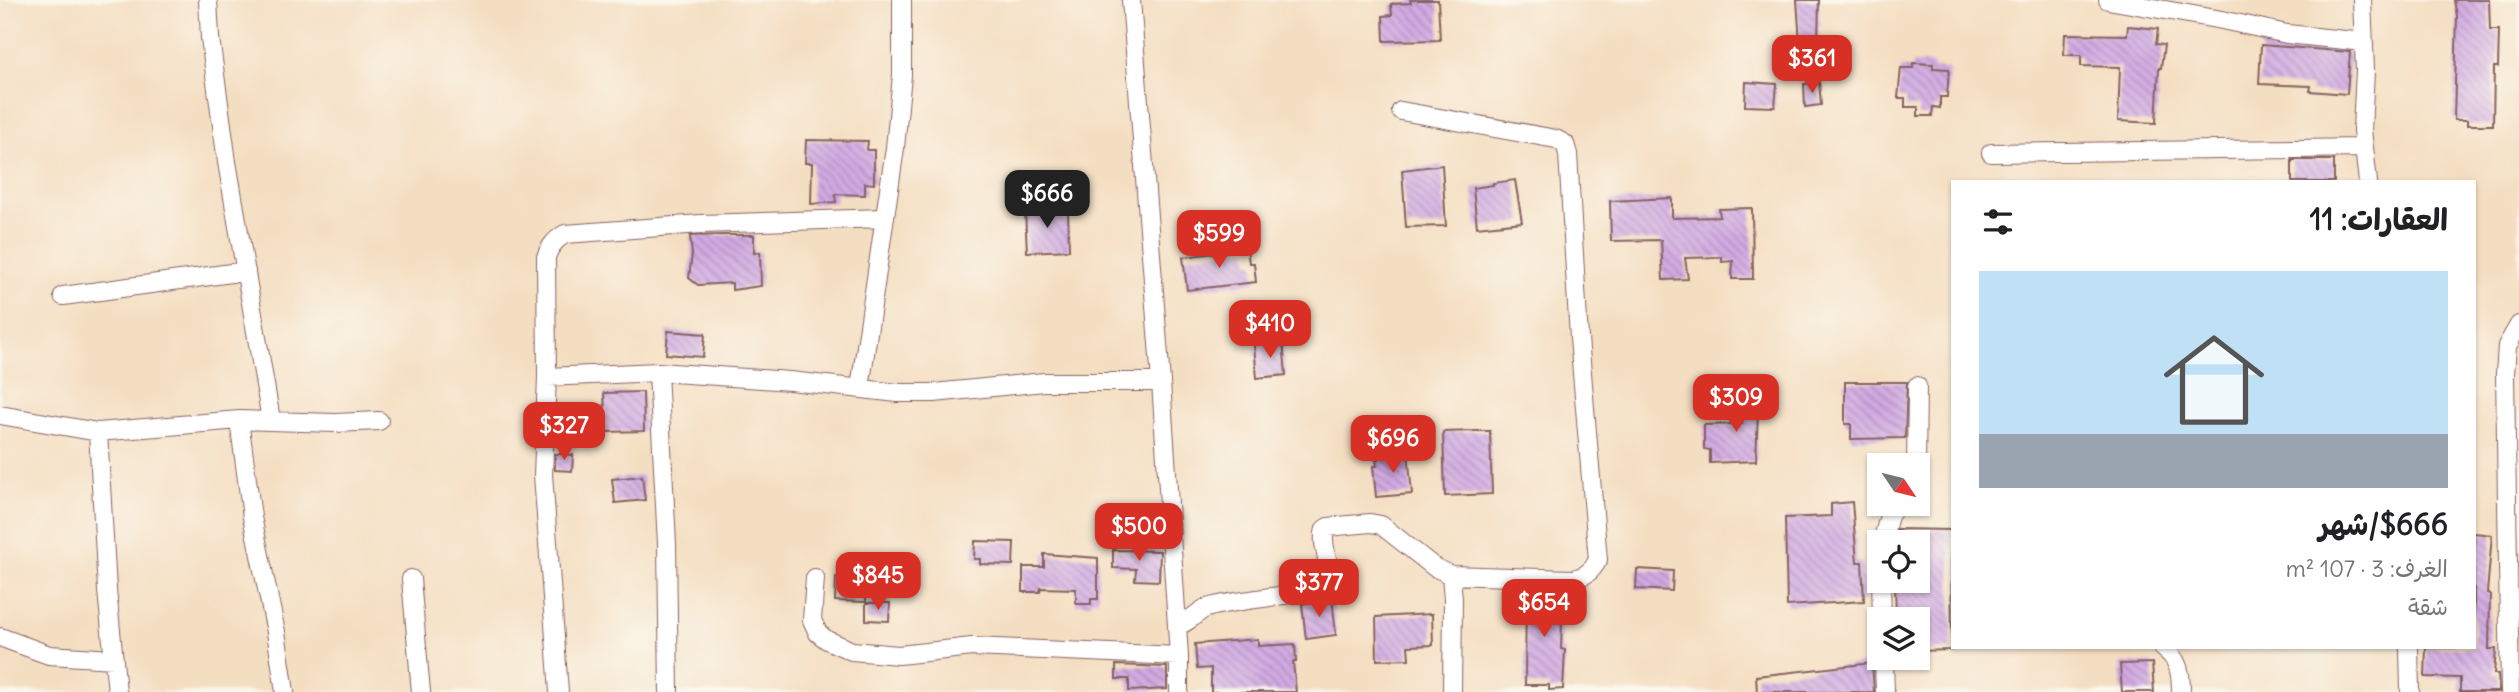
<!DOCTYPE html>
<html lang="ar">
<meta charset="utf-8">
<style>
:root{--surface:#fff;--page:#f2f2f2;--text:#202124;--muted:#757577;--accent:#d93025}
body{margin:0;font-family:Delius,"Playpen Sans Arabic",sans-serif;background:var(--page);color:var(--text);direction:rtl;height:100vh;display:flex;flex-direction:column;font-size:26px;white-space:nowrap}
*{box-sizing:border-box;margin:0}
p{font-size:23px;color:var(--muted)}
.icon{flex:none;width:38px;height:38px;fill:none;stroke:currentColor;stroke-width:2;stroke-linecap:round;stroke-linejoin:round}
.map{position:relative;flex:1;overflow:hidden;direction:ltr}
.drawer{position:absolute;left:1951px;top:180px;width:525px;height:469px;display:flex;flex-direction:column;background:var(--surface);border-radius:0px;box-shadow:0 2px 5px #0004;direction:rtl}
.drawer>*{flex:none}
.needle{width:46px;rotate:125deg}
.fabs{position:absolute;left:1867px;top:453px;display:grid;gap:14px}
.fabs a{display:grid;place-items:center;width:63px;height:63px;border-radius:0px;background:var(--surface);box-shadow:0 2px 5px #0004;font-size:35px}
.price{position:absolute;translate:-50% -60px;padding:0 16px;border-radius:14px;background:var(--accent);color:#fff;font-size:23px;line-height:46px;filter:drop-shadow(0 2px 4px #0008)}
.price::after{content:'';position:absolute;left:50%;top:42px;width:21px;height:16px;margin-left:-10px;background:inherit;clip-path:polygon(0 0,100% 0,50% 100%)}
.price.active{background:#222;color:#fff}
ul{padding:0;list-style:none}
li{display:grid;align-content:center;gap:14px;height:371px;padding:0 28px}
li span{display:grid;place-items:center;height:217px;border-radius:0px;color:#555}
li>.icon{margin-inline-start:auto}
span .icon{width:126px;height:126px;fill:#fffc;stroke-width:1}
li b{font-size:30px}
h2{display:flex;justify-content:space-between;align-items:center;height:84px;padding:0 28px;font-size:30px}
.map>svg:first-child{display:block}
</style>
<div class="map">
<svg width="2519" height="692" viewBox="0 0 2519 692">
<defs>
<pattern id="building-back-hatch" width="6" height="6" patternUnits="userSpaceOnUse" patternTransform="scale(1.75)"><rect width="6" height="6" fill="#d1aae3"/><path d="M-1 5l2 2M0 0l6 6M5-1l2 2" fill="none" stroke="#ac8ab8"/></pattern>
</defs>
<rect width="100%" height="100%" fill="#fbf7ec"/>
<filter id="ink" filterUnits="userSpaceOnUse"><feTurbulence type="fractalNoise" baseFrequency=".0143" numOctaves="2"/><feDisplacementMap in="SourceGraphic" scale="14" xChannelSelector="R" yChannelSelector="G"/><feConvolveMatrix kernelMatrix="1 2 1 2 8 2 1 2 1" color-interpolation-filters="sRGB"/></filter>
<filter id="wash" filterUnits="userSpaceOnUse"><feTurbulence type="fractalNoise" baseFrequency=".00686" numOctaves="4" result="noise"/><feDisplacementMap in="SourceGraphic" scale="28" xChannelSelector="R" yChannelSelector="G"/><feGaussianBlur stdDeviation="1.57" result="paint"/><feColorMatrix in="noise" values="0 0 0 0 0 0 0 0 0 0 0 0 0 0 0 0 0 1.4 0 .05"/><feComposite in="paint" operator="in"/></filter>
<g filter="url(#wash)">
<rect width="100%" height="100%" fill="#f4dec1"/>
<g id="blocks">
<path fill="url(#building-back-hatch)" d="M 1410,0 L 1438,0 L 1440,40 L 1384,41 L 1383,16 L 1392,15 L 1391,4 L 1411,3 Z
M 1797,0 L 1819,0 L 1818,43 L 1800,43 Z
M 2454,0 L 2489,0 L 2490,30 L 2499,30 L 2498,67 L 2494,67 L 2493,125 L 2467,125 L 2467,120 L 2454,120 L 2457,16 Z
M 2128,26 L 2158,29 L 2156,44 L 2164,45 L 2161,68 L 2159,68 L 2156,123 L 2118,121 L 2120,67 L 2081,66 L 2081,55 L 2064,55 L 2065,34 L 2127,35 Z
M 2261,45 L 2350,52 L 2347,94 L 2310,91 L 2311,86 L 2259,84 Z
M 1913,63 L 1933,64 L 1933,68 L 1949,69 L 1947,97 L 1940,97 L 1940,108 L 1933,107 L 1932,116 L 1918,116 L 1918,107 L 1905,107 L 1905,98 L 1898,98 L 1901,68 L 1913,68 Z
M 1746,82 L 1777,84 L 1775,107 L 1745,106 Z
M 1819,82 L 1821,105 L 1805,107 L 1804,84 Z
M 806,140 L 868,141 L 867,150 L 874,150 L 874,184 L 865,183 L 865,195 L 835,194 L 836,202 L 811,204 L 812,163 L 805,163 Z
M 2292,160 L 2334,160 L 2334,182 L 2292,182 Z
M 1442,165 L 1446,226 L 1406,227 L 1402,170 Z
M 1515,180 L 1522,222 L 1477,227 L 1473,188 L 1493,185 L 1493,183 Z
M 1672,198 L 1672,218 L 1720,217 L 1719,209 L 1752,208 L 1753,279 L 1732,279 L 1733,261 L 1722,262 L 1722,257 L 1685,258 L 1688,279 L 1663,280 L 1661,240 L 1611,241 L 1610,201 Z
M 1068,209 L 1069,250 L 1027,252 L 1025,210 Z
M 727,235 L 754,235 L 754,253 L 760,252 L 761,286 L 732,290 L 732,283 L 698,285 L 689,278 L 692,254 L 690,236 Z
M 1247,249 L 1249,263 L 1254,263 L 1256,282 L 1187,290 L 1183,257 Z
M 668,331 L 705,334 L 703,357 L 666,354 Z
M 1283,341 L 1286,375 L 1257,378 L 1254,345 Z
M 1845,382 L 1907,382 L 1905,438 L 1851,439 L 1851,424 L 1845,424 Z
M 1742,389 L 1759,389 L 1756,461 L 1710,463 L 1710,450 L 1704,449 L 1704,425 L 1742,424 Z
M 643,392 L 644,431 L 606,432 L 604,393 Z
M 1476,431 L 1490,431 L 1492,494 L 1445,496 L 1443,432 Z
M 1408,452 L 1412,494 L 1376,497 L 1373,466 L 1377,466 L 1376,459 L 1379,459 L 1379,455 Z
M 555,454 L 573,455 L 572,471 L 555,470 Z
M 642,476 L 645,500 L 615,503 L 612,479 Z
M 1852,502 L 1857,562 L 1862,562 L 1864,601 L 1787,606 L 1785,518 L 1831,516 L 1831,504 Z
M 1897,529 L 1951,530 L 1952,650 L 1918,651 L 1918,620 L 1896,620 L 1895,581 L 1918,581 L 1918,542 L 1895,542 Z
M 2474,533 L 2492,535 L 2487,593 L 2490,594 L 2489,649 L 2496,649 L 2494,674 L 2498,674 L 2499,692 L 2460,692 L 2460,678 L 2425,677 L 2426,648 L 2474,648 Z
M 975,541 L 1014,542 L 1013,565 L 980,564 L 980,559 L 974,559 Z
M 1113,550 L 1160,551 L 1159,581 L 1135,580 L 1136,569 L 1113,568 Z
M 1044,554 L 1098,558 L 1098,599 L 1091,599 L 1091,604 L 1076,604 L 1076,589 L 1041,588 L 1040,592 L 1023,592 L 1023,567 L 1044,567 Z
M 1637,569 L 1673,571 L 1672,591 L 1636,589 Z
M 836,577 L 867,580 L 866,602 L 835,601 Z
M 1526,590 L 1563,591 L 1561,649 L 1565,650 L 1563,689 L 1549,690 L 1549,685 L 1525,685 Z
M 1332,597 L 1336,635 L 1306,639 L 1302,604 Z
M 866,603 L 890,603 L 889,621 L 866,620 Z
M 1432,614 L 1433,645 L 1408,646 L 1409,659 L 1377,660 L 1376,617 Z
M 1258,639 L 1258,646 L 1295,644 L 1296,662 L 1293,662 L 1296,692 L 1211,692 L 1211,668 L 1197,669 L 1195,644 Z
M 1872,663 L 1874,692 L 1757,692 L 1756,676 Z
M 2152,663 L 2154,692 L 2122,692 L 2120,664 Z
M 1116,665 L 1167,667 L 1167,689 L 1129,691 L 1129,679 L 1116,679 Z"/>
</g>
</g>
<g filter="url(#ink)">
<use href="#blocks" fill-opacity="0" stroke="#866260" stroke-width="2"/>
<g fill="none" stroke-linecap="round" stroke-linejoin="round">
<g stroke="#866260" stroke-width="20">
<path id="minor" d="M 208,0 L 210,38 L 227,162 L 271,420
M 1131,0 L 1161,382 L 1179,656 L 1179,692
M 2108,0 L 2222,20 L 2287,34 L 2364,42
M 2362,0 L 2365,70 L 2362,130 L 2368,182
M 1401,111 L 1556,139 L 1565,144 L 1568,154 L 1579,338 L 1598,560 C 1591,572 1586,576 1573,579 L 1451,575 L 1453,599 L 1452,692
M 1991,153 L 2364,148
M 63,296 L 246,271
M 658,372 L 667,544 L 669,692
M 547,377 L 658,372 L 790,381 L 898,393 L 934,393 L 1044,382 L 1161,382
M 860,388 L 895,148 L 902,75 L 902,0
M 0,415 L 98,432 L 107,590 L 117,692
M 239,420 L 252,517 L 276,632 L 285,692
M 98,432 L 239,420 L 335,423 L 379,421
M 1916,466 L 1917,386
M 1882,542 L 1889,516 L 1897,504
M 815,578 L 812,620 L 818,633 L 827,640 L 852,651 L 899,655 L 972,647 L 1179,656
M 411,579 L 421,692
M 1881,581 L 1882,620
M 1177,626 C 1188,623 1194,615 1204,609 C 1217,603 1267,598 1284,595 C 1298,593 1322,593 1327,578 C 1332,562 1320,545 1325,529 L 1328,527 L 1370,523 L 1381,525 L 1434,567 L 1451,575
M 0,637 L 49,655 L 114,659
M 2163,648 C 2179,659 2181,673 2181,692
M 2409,648 L 2410,692
M 1884,658 L 1885,692
M 559,692 L 543,475 L 547,377 L 546,257 C 550,246 555,240 565,234 L 701,224 L 884,218
M 2510,692 L 2505,374 L 2507,346 L 2519,325"/>
</g>
<use href="#minor" stroke="#fff" stroke-width="18"/>
</g>
</g>
</svg>
<div class="fabs">
<a><svg class="needle" viewBox="-14 -14 28 28"><path d="M0-13l5 13h-10z" fill="#e53935"/><path d="M0 13l5-13h-10z" fill="#757577"/></svg></a>
<a><svg class="icon" aria-label="locate" viewBox="0 0 24 24"><circle cx="12" cy="12" r="6"/><path d="M12 2v4M12 18v4M2 12h4M18 12h4"/></svg></a>
<a><svg class="icon" aria-label="layers" viewBox="0 0 24 24"><path d="M12 4l9 5-9 5-9-5zM3 14l9 5 9-5"/></svg></a>
</div>
<b class="price" style="left:1812px;top:95px">$361</b>
<b class="price active" style="left:1047px;top:230px">$666</b>
<b class="price" style="left:1219px;top:270px">$599</b>
<b class="price" style="left:1270px;top:360px">$410</b>
<b class="price" style="left:1736px;top:434px">$309</b>
<b class="price" style="left:564px;top:462px">$327</b>
<b class="price" style="left:1393px;top:475px">$696</b>
<b class="price" style="left:1139px;top:563px">$500</b>
<b class="price" style="left:878px;top:612px">$845</b>
<b class="price" style="left:1319px;top:619px">$377</b>
<b class="price" style="left:1544px;top:639px">$654</b>
<section class="drawer">
<h2>العقارات: 11<svg class="icon" aria-label="filters" viewBox="0 0 24 24"><path d="M4 7h16M4 17h16"/><circle cx="9" cy="7" r="2"/><circle cx="15" cy="17" r="2"/></svg></h2>
<ul>
<li><span style="background:linear-gradient(#bfe0f5 75%,#9aa5b1 0)"><svg class="icon" aria-label="home" viewBox="0 0 24 24"><path d="M3 11l9-7 9 7M6 9v11h12V9"/></svg></span><div><b>$666/شهر</b><p>الغرف: 3 · 107 m²</p><p>شقة</p></div></li>
</ul>
</section>
</div>
